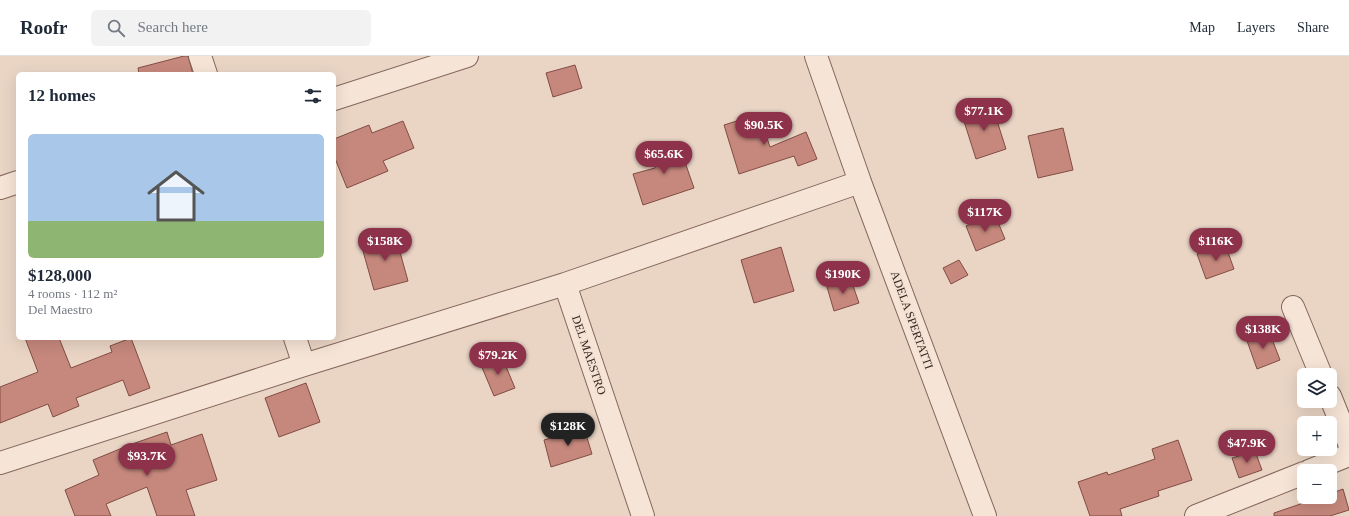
<!DOCTYPE html>
<meta charset="utf-8">
<style>
:root{--surface:#fff;--page:#f2f2f3;--text:#1f2937;--muted:#747a83;--line:#e0e1e3;--accent:#8e314b}
body{margin:0;font-family:Georgia,serif;background:var(--page);color:var(--text);height:100vh;display:flex;flex-direction:column;font-size:15px;white-space:nowrap}
*{box-sizing:border-box;margin:0}
p{font-size:13px;color:var(--muted)}
.icon{flex:none;width:22px;height:22px;fill:none;stroke:currentColor;stroke-width:2;stroke-linecap:round;stroke-linejoin:round}
.map{position:relative;flex:1;overflow:hidden}
.side{position:absolute;left:16px;top:16px;width:320px;height:268px;display:flex;flex-direction:column;background:var(--surface);border-radius:6px;box-shadow:0 4px 16px #0002}
.side>*{flex:none}
.tools{position:absolute;left:1297px;top:312px;display:grid;gap:8px}
.tools a{display:grid;place-items:center;width:40px;height:40px;border-radius:6px;background:var(--surface);box-shadow:0 4px 16px #0002;font-size:20px}
.price{position:absolute;translate:-50% -34px;padding:0 9px;border-radius:14px;background:var(--accent);color:#fff;font-size:13px;line-height:26px;filter:drop-shadow(0 1px 2px #0008)}
.price::after{content:'';position:absolute;left:50%;top:24px;width:12px;height:9px;margin-left:-6px;background:inherit;clip-path:polygon(0 0,100% 0,50% 100%)}
.price.current{background:#222;color:#fff}
ul{padding:0;list-style:none}
li{display:grid;align-content:center;gap:8px;height:212px;padding:0 12px}
li span{display:grid;place-items:center;height:124px;border-radius:6px;color:#555}
li>.icon{margin-inline-start:auto}
span .icon{width:72px;height:72px;fill:#fffc;stroke-width:1}
li b{font-size:17px}
h2{display:flex;justify-content:space-between;align-items:center;height:48px;padding:0 12px;font-size:17px}
header{display:flex;align-items:center;gap:24px;box-sizing:border-box;height:56px;padding:0 20px;background:var(--surface);border-bottom:1px solid var(--line)}
header strong{font-size:19px}
nav{display:flex;gap:22px;margin-inline-start:auto;font-size:14px}
.search{width:280px;height:36px;background:var(--page);display:flex;align-items:center;gap:10px;box-sizing:border-box;padding:0 14px;border-radius:6px;color:var(--muted);font-size:15px}
.map>svg:first-child{display:block}
</style>
<header>
<strong>Roofr</strong>
<div class="search"><svg class="icon" aria-label="search" viewBox="0 0 24 24"><circle cx="10" cy="10" r="6"/><path d="M15 15l6 6"/></svg>Search here</div>
<nav><a>Map</a><a>Layers</a><a>Share</a></nav>
</header>
<div class="map">
<svg width="1349" height="460" viewBox="0 0 1349 460">
<rect width="100%" height="100%" fill="#ead5c5"/>
<path fill="#c6887d" stroke="#814c44" d="M 184,0 L 188,0 L 193,18 L 139,18 L 138,12 Z
M 575,9 L 582,32 L 553,41 L 546,17 Z
M 992,49 L 1006,93 L 976,103 L 962,59 Z
M 759,58 L 770,91 L 806,76 L 817,103 L 798,110 L 794,100 L 739,118 L 724,69 Z
M 403,65 L 414,92 L 383,105 L 388,115 L 347,132 L 334,100 L 334,83 L 369,69 L 372,77 Z
M 1063,72 L 1073,114 L 1038,122 L 1028,80 Z
M 678,86 L 694,132 L 643,149 L 633,118 L 655,112 L 650,95 Z
M 995,159 L 1005,183 L 976,195 L 966,170 Z
M 395,178 L 408,225 L 374,234 L 361,188 Z
M 1225,188 L 1234,213 L 1206,223 L 1197,198 Z
M 781,191 L 794,235 L 754,247 L 741,204 Z
M 959,204 L 968,219 L 951,228 L 943,212 Z
M 851,224 L 859,247 L 834,255 L 827,231 Z
M 1269,275 L 1280,304 L 1257,313 L 1246,282 Z
M 25,282 L 59,282 L 71,312 L 112,296 L 110,290 L 131,282 L 150,332 L 129,340 L 123,324 L 76,342 L 79,350 L 53,361 L 48,348 L 0,367 L 0,331 L 38,316 Z
M 502,301 L 515,332 L 494,340 L 481,309 Z
M 306,327 L 320,366 L 279,381 L 265,342 Z
M 584,372 L 592,398 L 551,411 L 544,384 Z
M 167,376 L 171,389 L 202,378 L 217,424 L 186,434 L 195,460 L 157,460 L 147,431 L 106,448 L 111,460 L 75,460 L 65,434 L 99,419 L 93,404 L 132,388 Z
M 1178,384 L 1192,424 L 1158,435 L 1159,440 L 1120,453 L 1122,460 L 1090,460 L 1078,426 L 1107,416 L 1108,419 L 1155,403 L 1152,393 Z
M 1255,395 L 1262,414 L 1239,422 L 1232,402 Z
M 1343,433 L 1349,454 L 1330,460 L 1274,460 L 1274,457 L 1321,441 L 1330,441 L 1330,438 Z"/>
<g fill="none" stroke-linecap="round" stroke-linejoin="round">
<g stroke="#84675c" stroke-width="24">
<path id="minor" d="M 200,0 L 206,18
M 816,0 L 860,126 L 985,460
M 334,43 L 467,0
M 0,132 L 18,126
M 565,228 L 643,460
M 1293,251 L 1321,319
M 295,282 L 304,309
M 1330,340 L 1349,387
M 0,407 L 304,309 L 565,228 L 860,126
M 1309,415 L 1349,399
M 1196,460 L 1304,417"/>
</g>
<use href="#minor" stroke="#f6e4d7" stroke-width="22"/>
</g>
<g text-anchor="middle" stroke-width="3.5" stroke-linejoin="round" paint-order="stroke">
<g font-size="12" fill="#35241f" stroke="#f3e1d4">
<text transform="translate(912 264) rotate(70)" y="4">ADELA SPERTATTI</text>
<text transform="translate(589 299) rotate(71)" y="4">DEL MAESTRO</text>
</g>
</g>
</svg>
<div class="tools">
<a><svg class="icon" aria-label="layers" viewBox="0 0 24 24"><path d="M12 4l9 5-9 5-9-5zM3 14l9 5 9-5"/></svg></a>
<a>+</a>
<a>−</a>
</div>
<b class="price" style="left:984px;top:76px">$77.1K</b>
<b class="price" style="left:764px;top:90px">$90.5K</b>
<b class="price" style="left:664px;top:119px">$65.6K</b>
<b class="price" style="left:985px;top:177px">$117K</b>
<b class="price" style="left:385px;top:206px">$158K</b>
<b class="price" style="left:1216px;top:206px">$116K</b>
<b class="price" style="left:843px;top:239px">$190K</b>
<b class="price" style="left:1263px;top:294px">$138K</b>
<b class="price" style="left:498px;top:320px">$79.2K</b>
<b class="price current" style="left:568px;top:391px">$128K</b>
<b class="price" style="left:1247px;top:408px">$47.9K</b>
<b class="price" style="left:147px;top:421px">$93.7K</b>
<section class="side">
<h2>12 homes<svg class="icon" aria-label="filters" viewBox="0 0 24 24"><path d="M4 7h16M4 17h16"/><circle cx="9" cy="7" r="2"/><circle cx="15" cy="17" r="2"/></svg></h2>
<ul>
<li><span style="background:linear-gradient(#a9c7e8 70%,#8fb573 0)"><svg class="icon" aria-label="home" viewBox="0 0 24 24"><path d="M3 11l9-7 9 7M6 9v11h12V9"/></svg></span><div><b>$128,000</b><p>4 rooms · 112 m²</p><p>Del Maestro</p></div></li>
</ul>
</section>
</div>
